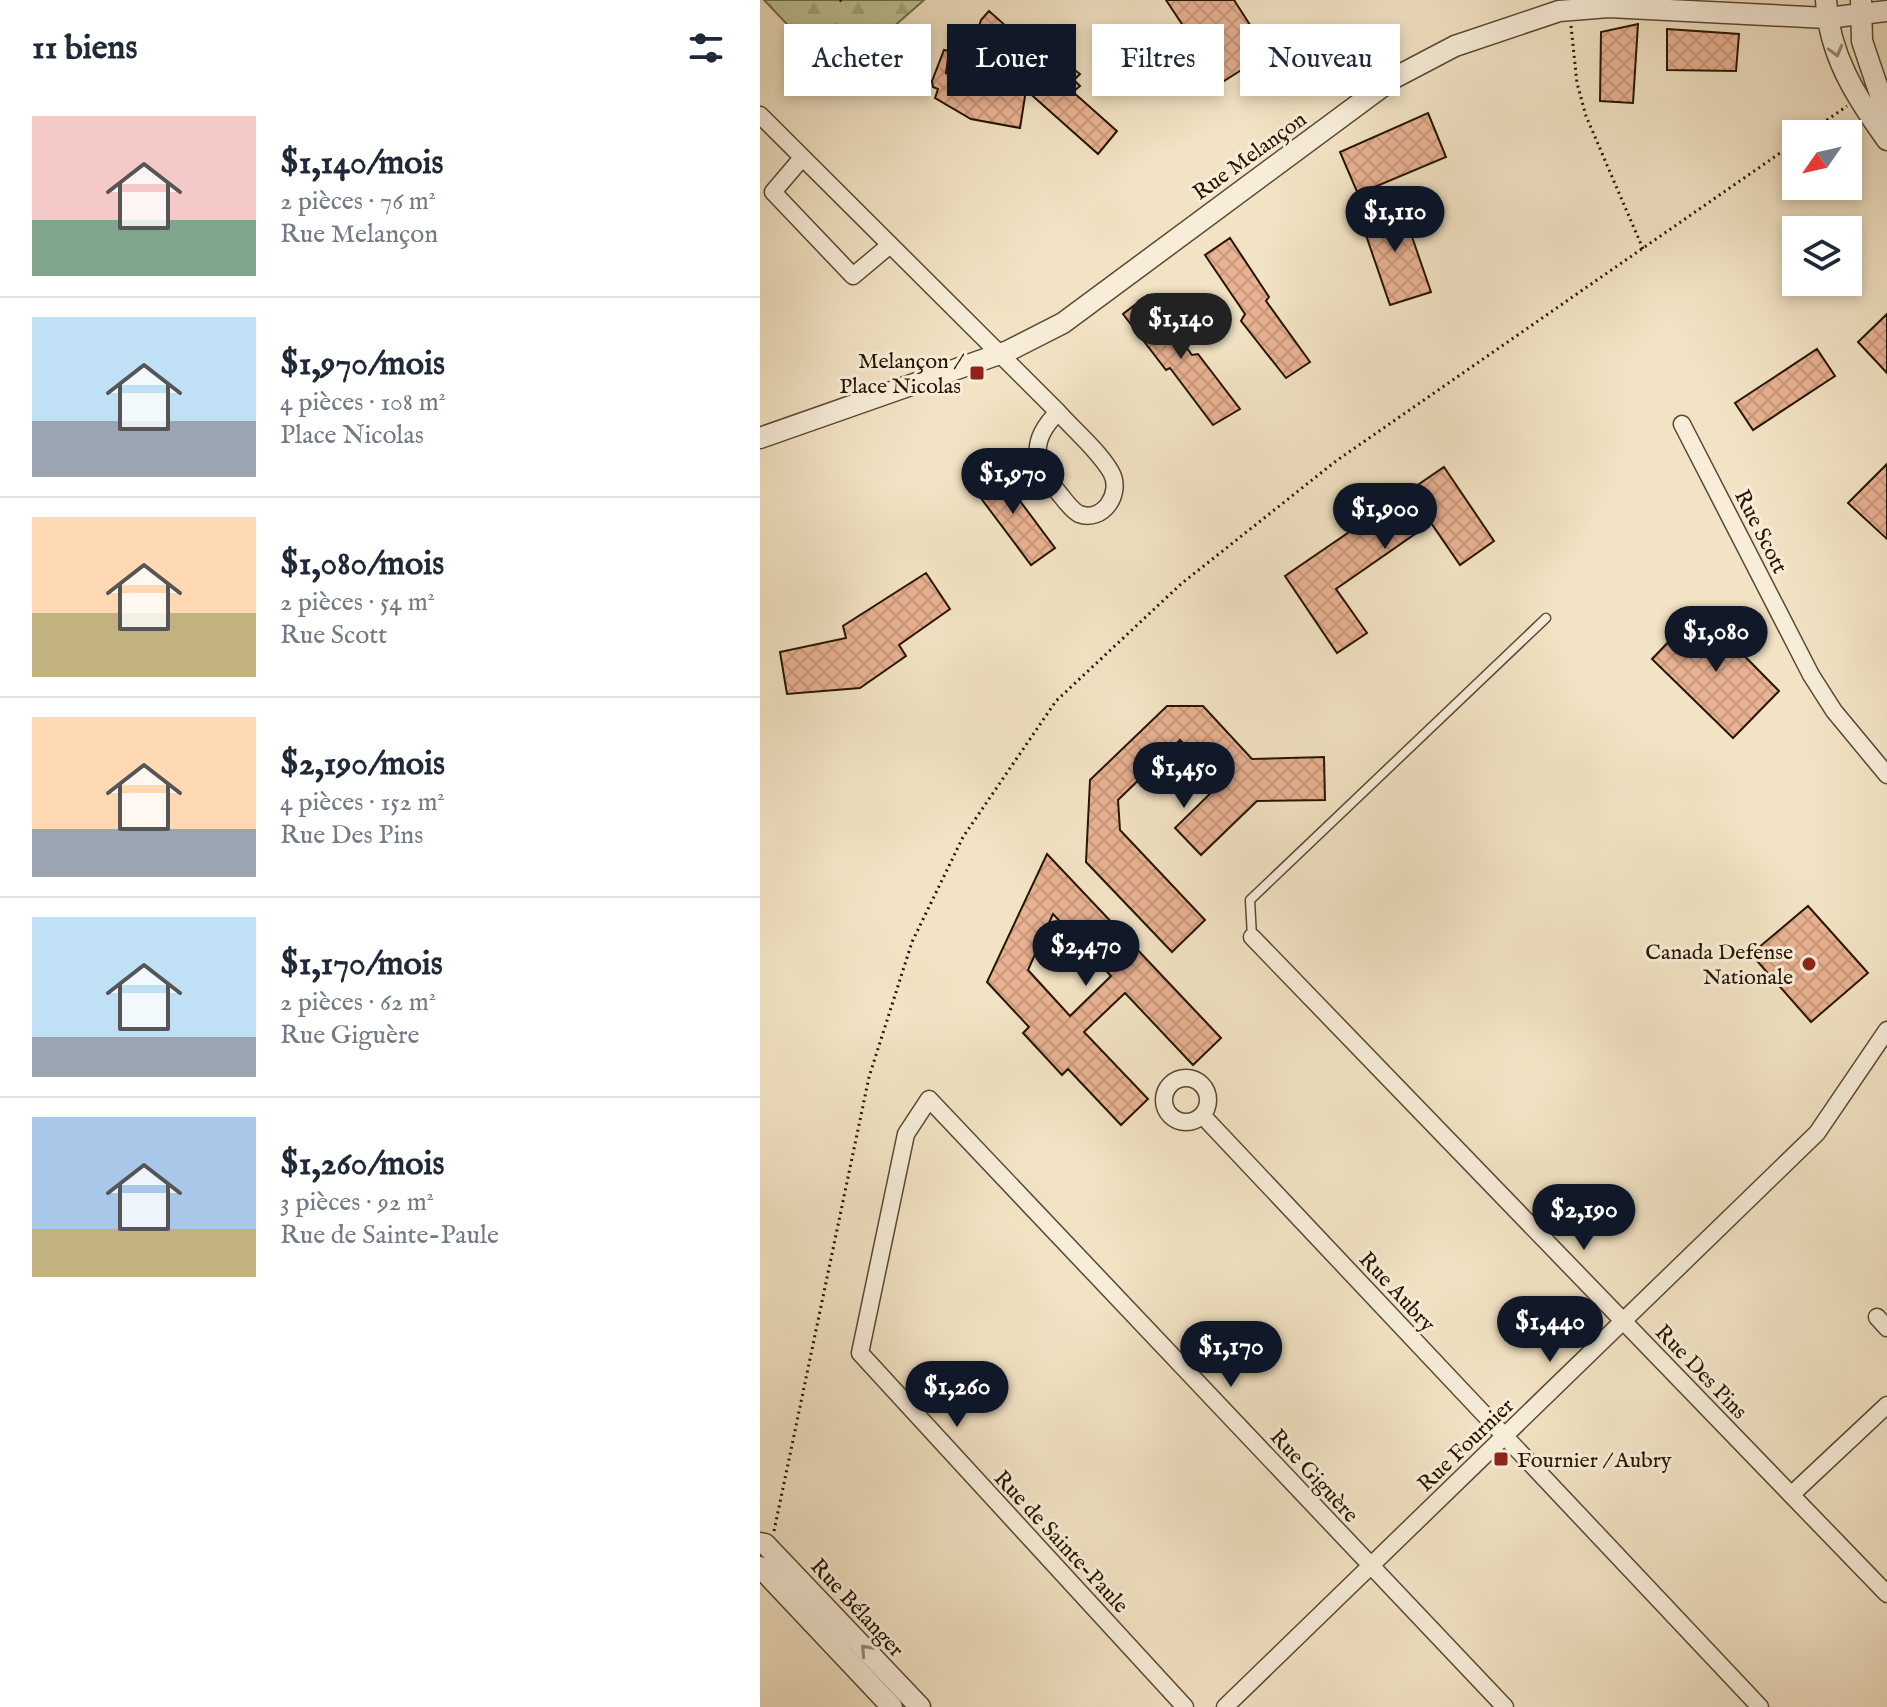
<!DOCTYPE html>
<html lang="fr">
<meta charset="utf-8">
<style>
:root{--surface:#fff;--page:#f6f6f7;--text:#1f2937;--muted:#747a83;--line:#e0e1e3;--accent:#111827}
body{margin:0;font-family:"IM FELL English",serif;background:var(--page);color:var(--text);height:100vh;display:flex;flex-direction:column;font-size:30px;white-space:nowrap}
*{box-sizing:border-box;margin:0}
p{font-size:26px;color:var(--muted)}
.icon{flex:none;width:44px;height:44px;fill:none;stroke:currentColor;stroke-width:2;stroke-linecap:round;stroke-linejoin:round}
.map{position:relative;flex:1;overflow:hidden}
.sheet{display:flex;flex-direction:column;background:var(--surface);width:760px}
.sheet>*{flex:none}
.hud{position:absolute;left:24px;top:24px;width:760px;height:72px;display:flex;gap:16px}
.needle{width:52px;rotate:236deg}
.fabs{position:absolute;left:1022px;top:120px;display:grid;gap:16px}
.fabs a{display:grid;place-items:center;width:80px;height:80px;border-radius:0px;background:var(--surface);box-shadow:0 4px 12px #0003;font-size:40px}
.price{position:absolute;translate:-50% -68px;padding:0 18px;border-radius:28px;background:var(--accent);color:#fff;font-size:26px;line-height:52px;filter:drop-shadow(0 2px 4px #0008)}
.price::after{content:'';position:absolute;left:50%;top:48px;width:24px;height:18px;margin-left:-12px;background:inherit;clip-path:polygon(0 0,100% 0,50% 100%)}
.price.active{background:#222;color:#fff}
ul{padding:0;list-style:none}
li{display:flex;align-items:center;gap:24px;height:200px;padding:0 32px}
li+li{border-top:2px solid var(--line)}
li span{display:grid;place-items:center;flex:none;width:224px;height:160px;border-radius:0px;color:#555}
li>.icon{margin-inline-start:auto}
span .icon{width:96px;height:96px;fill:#fffc;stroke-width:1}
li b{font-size:34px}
h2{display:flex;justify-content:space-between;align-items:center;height:96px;padding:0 32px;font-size:34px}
.chip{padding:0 28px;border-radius:0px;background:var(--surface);box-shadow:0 4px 12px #0003;font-size:28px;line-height:72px}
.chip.active{background:var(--accent);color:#fff}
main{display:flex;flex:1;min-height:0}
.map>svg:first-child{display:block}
</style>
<main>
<section class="sheet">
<h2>11 biens<svg class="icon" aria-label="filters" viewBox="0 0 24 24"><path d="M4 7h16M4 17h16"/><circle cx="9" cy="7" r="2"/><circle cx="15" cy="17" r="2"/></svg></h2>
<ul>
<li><span style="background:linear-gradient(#f6c9c9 65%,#7fa58c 0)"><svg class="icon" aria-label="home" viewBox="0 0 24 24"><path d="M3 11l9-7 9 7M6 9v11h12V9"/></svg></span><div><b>$1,140/mois</b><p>2 pièces · 76 m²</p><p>Rue Melançon</p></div></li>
<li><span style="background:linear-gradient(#bfe0f5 65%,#9aa5b1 0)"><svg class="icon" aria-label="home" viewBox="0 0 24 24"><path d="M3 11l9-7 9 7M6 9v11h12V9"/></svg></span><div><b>$1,970/mois</b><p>4 pièces · 108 m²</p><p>Place Nicolas</p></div></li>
<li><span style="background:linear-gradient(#ffd9b3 60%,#c2b280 0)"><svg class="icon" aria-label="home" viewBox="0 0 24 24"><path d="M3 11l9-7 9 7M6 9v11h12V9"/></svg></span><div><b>$1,080/mois</b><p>2 pièces · 54 m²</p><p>Rue Scott</p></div></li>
<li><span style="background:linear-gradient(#ffd9b3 70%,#9aa5b1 0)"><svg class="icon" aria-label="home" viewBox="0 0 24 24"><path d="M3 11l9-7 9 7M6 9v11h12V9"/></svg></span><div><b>$2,190/mois</b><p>4 pièces · 152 m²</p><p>Rue Des Pins</p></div></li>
<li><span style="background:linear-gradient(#bfe0f5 75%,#9aa5b1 0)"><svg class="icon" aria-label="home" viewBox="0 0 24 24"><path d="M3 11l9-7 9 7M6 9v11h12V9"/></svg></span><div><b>$1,170/mois</b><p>2 pièces · 62 m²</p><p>Rue Giguère</p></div></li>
<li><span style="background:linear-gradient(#a9c7e8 70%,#c2b280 0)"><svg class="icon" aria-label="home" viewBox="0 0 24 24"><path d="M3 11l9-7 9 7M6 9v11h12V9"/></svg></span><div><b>$1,260/mois</b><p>3 pièces · 92 m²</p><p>Rue de Sainte-Paule</p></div></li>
</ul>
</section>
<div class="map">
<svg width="1127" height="1707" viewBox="0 0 1127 1707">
<defs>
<pattern id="forest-firs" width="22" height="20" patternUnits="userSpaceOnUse" patternTransform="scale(2)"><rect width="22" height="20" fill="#bdc392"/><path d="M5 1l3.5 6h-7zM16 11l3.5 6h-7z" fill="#a2a77c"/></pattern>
<pattern id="building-cross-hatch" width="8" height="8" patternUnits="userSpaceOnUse" patternTransform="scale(2)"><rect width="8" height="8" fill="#e9b292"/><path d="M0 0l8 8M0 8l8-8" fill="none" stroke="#c8987c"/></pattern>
</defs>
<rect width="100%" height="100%" fill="#f2e3c4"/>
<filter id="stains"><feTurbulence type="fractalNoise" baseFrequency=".0025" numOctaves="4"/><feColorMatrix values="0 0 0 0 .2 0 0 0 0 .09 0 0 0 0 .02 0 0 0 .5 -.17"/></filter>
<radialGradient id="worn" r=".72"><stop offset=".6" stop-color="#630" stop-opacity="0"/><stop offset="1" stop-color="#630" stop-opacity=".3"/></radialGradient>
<path fill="url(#forest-firs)" stroke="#726c4a" stroke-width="2" d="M 4,0 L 164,0 L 107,50 L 81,81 Z"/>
<path fill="url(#building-cross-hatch)" stroke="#261501" stroke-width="2" fill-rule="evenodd" d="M 406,0 L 474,0 L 508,53 L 461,83 Z
M 229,11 L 265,43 L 293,53 L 320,74 L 314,80 L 320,86 L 313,92 L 357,131 L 338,154 L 266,90 L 260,128 L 211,119 L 175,98 L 178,89 L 173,87 L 172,81 L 184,50 L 189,51 L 186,73 L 241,95 L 259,77 L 219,42 L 227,34 L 219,26 L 221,20 Z
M 878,24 L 873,103 L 840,101 L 841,32 Z
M 907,29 L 979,34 L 976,71 L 907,70 Z
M 668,113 L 686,157 L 598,194 L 580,152 Z
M 640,202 L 671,292 L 630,305 L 599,215 Z
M 470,238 L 509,297 L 506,301 L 550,362 L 526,378 L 481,321 L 485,314 L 445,255 Z
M 388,295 L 432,355 L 438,354 L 480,409 L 453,425 L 410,368 L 406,370 L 363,314 Z
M 1127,314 L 1127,373 L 1098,342 Z
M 1057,349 L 1075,376 L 993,430 L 975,403 Z
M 1127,464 L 1127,539 L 1088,503 Z
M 234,466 L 295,548 L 271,565 L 211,485 Z
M 684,467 L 734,541 L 700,565 L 671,523 L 576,589 L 607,633 L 577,653 L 525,576 Z
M 166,573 L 190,609 L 139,645 L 146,656 L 100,688 L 27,694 L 20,652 L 86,638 L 83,626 Z
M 939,610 L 1019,691 L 973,738 L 892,659 Z
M 407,706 L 443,706 L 492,759 L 564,757 L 565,800 L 497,801 L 441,855 L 415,828 L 461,783 L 420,740 L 358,800 L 360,830 L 445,920 L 412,952 L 326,862 L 330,780 Z
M 287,854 L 461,1038 L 433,1065 L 365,993 L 324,1032 L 388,1099 L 361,1125 L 308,1069 L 302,1075 L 263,1033 L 269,1027 L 227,982 ZM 293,914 L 351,976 L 310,1016 L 268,970 Z
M 1048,906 L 1108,973 L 1051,1022 L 991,954 Z"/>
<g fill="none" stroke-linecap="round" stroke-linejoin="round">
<g stroke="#594832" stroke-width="11">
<path id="service" d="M 492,937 L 490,900 L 786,618"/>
</g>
<g stroke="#594832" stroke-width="19">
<path id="minor" d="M 0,115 L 298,412 C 315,431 338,450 351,472 C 363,493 343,523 319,514 C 311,510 304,499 298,492 C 273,462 269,441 298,412
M 42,158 L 13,192 L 93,276 L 130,245
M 922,424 L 1051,675 L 1074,711 L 1127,775
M 492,937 L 1127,1594
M404 1100a22 22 0 1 1 44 0a22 22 0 1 1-44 0Z
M 442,1115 L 1000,1707
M 1117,1317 L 1127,1328
M 1031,1495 L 1127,1405
M 425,1707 L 100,1353 L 146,1134 L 169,1099 L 745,1707
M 465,1707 L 1057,1133 L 1127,1030"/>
</g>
<g stroke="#594832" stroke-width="23">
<path id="tertiary" d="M 1066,0 C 1069,55 1096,97 1127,140
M 1101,0 L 1102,41 L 1127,115
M 0,438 L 248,351 L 303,323 L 634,78 L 695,46 L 799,11 L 849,7 L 1067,18 L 1127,11
M 0,1543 L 5,1544 L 160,1707
M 0,1567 L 132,1707"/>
</g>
<path stroke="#261501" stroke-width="3" stroke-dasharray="2 4" stroke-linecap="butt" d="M 80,0 L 83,3
M 811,26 L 817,83 L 826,116 L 883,249
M 1047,134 L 1087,106
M 14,1531 L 109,1077 L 152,942 L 203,837 L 296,701 L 421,584 L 576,461 L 1036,142"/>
<use href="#service" stroke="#f7edd9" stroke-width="8"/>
<use href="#minor" stroke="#f7edd9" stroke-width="16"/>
<use href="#tertiary" stroke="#f7edd9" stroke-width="20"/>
</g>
<defs><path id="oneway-chevron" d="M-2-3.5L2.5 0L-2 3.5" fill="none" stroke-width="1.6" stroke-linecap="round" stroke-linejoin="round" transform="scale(2)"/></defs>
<g stroke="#998c78">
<use href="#oneway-chevron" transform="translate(1076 51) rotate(75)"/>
<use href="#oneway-chevron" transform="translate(106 1650) rotate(-133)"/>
</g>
<g fill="#8f2418" stroke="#f7edd9" stroke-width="3">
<rect x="209" y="365" width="16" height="16" rx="4"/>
<circle cx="1049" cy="964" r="8"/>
<rect x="733" y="1451" width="16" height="16" rx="4"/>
</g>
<g text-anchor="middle" stroke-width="6" stroke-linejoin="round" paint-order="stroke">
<g font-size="22" fill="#261501" stroke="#f7edd9">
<text transform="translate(489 155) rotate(-36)" y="8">Rue Melançon</text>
<text transform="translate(1002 531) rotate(63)" y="8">Rue Scott</text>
<text transform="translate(638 1291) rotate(47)" y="8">Rue Aubry</text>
<text transform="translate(942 1371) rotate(46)" y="8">Rue Des Pins</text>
<text transform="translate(705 1444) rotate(-44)" y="8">Rue Fournier</text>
<text transform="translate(555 1475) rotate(47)" y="8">Rue Giguère</text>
<text transform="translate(302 1541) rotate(47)" y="8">Rue de Sainte-Paule</text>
<text transform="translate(98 1607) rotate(47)" y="8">Rue Bélanger</text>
</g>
<g font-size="22" fill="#261501" stroke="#f7edd9" text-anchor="end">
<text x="201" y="368">Melançon /<tspan x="201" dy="25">Place Nicolas</tspan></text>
<text x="1033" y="959">Canada Defense<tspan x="1033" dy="25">Nationale</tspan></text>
<text x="757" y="1467" text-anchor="start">Fournier / Aubry</text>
</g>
</g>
<rect width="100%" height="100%" filter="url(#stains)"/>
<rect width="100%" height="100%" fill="url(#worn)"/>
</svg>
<div class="fabs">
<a><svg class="needle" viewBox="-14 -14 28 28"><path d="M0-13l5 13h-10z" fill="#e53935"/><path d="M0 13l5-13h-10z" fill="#747a83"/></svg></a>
<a><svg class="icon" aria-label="layers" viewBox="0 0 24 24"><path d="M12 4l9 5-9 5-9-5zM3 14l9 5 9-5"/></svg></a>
</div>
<b class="price" style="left:635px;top:254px">$1,110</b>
<b class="price active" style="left:421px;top:361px">$1,140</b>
<b class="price" style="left:253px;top:516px">$1,970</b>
<b class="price" style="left:625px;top:551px">$1,900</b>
<b class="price" style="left:956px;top:674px">$1,080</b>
<b class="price" style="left:424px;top:810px">$1,450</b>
<b class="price" style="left:326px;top:988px">$2,470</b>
<b class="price" style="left:824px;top:1252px">$2,190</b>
<b class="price" style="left:790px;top:1364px">$1,440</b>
<b class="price" style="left:471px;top:1389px">$1,170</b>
<b class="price" style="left:197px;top:1429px">$1,260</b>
<div class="hud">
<a class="chip">Acheter</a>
<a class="chip active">Louer</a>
<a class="chip">Filtres</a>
<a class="chip">Nouveau</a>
</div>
</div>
</main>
